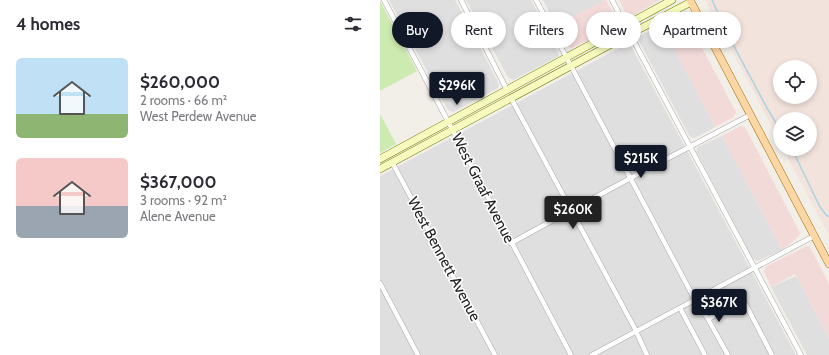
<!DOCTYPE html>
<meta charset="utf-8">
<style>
:root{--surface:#fff;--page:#f2f2f3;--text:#2b2b33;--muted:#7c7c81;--accent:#111827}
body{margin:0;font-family:Cabin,sans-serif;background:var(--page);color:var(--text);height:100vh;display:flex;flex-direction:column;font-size:15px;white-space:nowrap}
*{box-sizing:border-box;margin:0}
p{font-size:13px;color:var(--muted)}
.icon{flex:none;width:22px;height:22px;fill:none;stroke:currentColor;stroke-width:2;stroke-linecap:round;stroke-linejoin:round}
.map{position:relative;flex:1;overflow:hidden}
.panel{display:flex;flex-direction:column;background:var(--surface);width:380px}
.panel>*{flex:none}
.guide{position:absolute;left:12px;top:12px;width:377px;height:36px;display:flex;gap:8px}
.buttons{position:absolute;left:393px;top:60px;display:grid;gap:8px}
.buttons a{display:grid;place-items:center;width:44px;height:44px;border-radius:50%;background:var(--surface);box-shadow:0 2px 6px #0003;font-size:20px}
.price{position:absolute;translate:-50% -34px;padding:0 9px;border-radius:4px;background:var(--accent);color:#fff;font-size:13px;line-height:26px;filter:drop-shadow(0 1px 2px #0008)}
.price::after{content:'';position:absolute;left:50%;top:24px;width:12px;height:9px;margin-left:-6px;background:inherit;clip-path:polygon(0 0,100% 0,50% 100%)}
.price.selected{background:#222;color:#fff}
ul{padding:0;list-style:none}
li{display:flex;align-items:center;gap:12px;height:100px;padding:0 16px}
li span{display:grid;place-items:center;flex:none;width:112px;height:80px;border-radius:6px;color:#555}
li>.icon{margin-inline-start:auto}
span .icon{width:48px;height:48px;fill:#fffc;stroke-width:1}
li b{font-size:17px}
h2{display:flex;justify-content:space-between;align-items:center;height:48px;padding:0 16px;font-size:17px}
.chip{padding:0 14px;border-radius:18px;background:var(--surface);box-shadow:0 2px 6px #0003;font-size:14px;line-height:36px}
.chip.selected{background:var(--accent);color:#fff}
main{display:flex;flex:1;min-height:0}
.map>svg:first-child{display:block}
</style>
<main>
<section class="panel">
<h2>4 homes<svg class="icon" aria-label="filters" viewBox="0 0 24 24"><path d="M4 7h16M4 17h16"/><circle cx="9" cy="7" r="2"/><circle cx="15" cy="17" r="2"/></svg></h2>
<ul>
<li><span style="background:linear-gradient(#bfe0f5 70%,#8fb573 0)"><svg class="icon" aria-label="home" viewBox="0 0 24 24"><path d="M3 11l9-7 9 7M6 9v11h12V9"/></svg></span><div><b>$260,000</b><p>2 rooms · 66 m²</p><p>West Perdew Avenue</p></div></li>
<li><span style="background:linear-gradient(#f6c9c9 60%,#9aa5b1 0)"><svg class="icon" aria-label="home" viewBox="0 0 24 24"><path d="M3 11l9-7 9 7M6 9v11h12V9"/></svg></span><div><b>$367,000</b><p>3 rooms · 92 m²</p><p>Alene Avenue</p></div></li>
</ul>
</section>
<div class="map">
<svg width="449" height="355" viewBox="0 0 449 355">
<rect width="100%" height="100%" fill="#f2efe9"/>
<path fill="#e0dfdf" d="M 9,0 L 75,0 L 119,84 L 118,88 L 73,112 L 68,110 Z
M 86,0 L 151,0 L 177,50 L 179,56 L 133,80 L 128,77 Z
M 163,0 L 225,0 L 176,25 Z
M 281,24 L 335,127 L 315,138 L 310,137 L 259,41 L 260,36 Z
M 250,44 L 416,355 L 0,355 L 0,176 L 245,45 Z
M 342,136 L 402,250 L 377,261 L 372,258 L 316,151 L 318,147 Z
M 416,276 L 449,338 L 449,355 L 427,355 L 391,287 Z"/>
<path fill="#f2dad9" d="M 225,0 L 226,0 L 238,21 L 236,26 L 192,48 L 187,47 L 176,25 Z
M 239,0 L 280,0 L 252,16 L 247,16 Z
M 300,13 L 304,14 L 356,112 L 354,117 L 335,127 L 281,24 Z
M 360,126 L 365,127 L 420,233 L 417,238 L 402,250 L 342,136 Z
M 427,246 L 430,247 L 449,284 L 449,338 L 415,274 L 391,287 L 384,272 L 385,267 Z"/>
<path fill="#f3e3dd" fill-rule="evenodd" d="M 325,0 L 449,0 L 449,236 L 403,149 L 430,149 L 430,119 L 400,119 L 400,142 ZM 400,67 L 430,67 L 430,97 L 400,97 Z"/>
<path fill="#cdebb0" d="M 0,1 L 37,71 L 0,91 Z
M 0,114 L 16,144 L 0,153 Z"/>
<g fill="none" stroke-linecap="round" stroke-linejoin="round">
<path stroke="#aad3df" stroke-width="1.5" d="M 332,0 L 349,37 L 387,108 L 400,130
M 412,149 L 440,207 L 447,216 L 449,216"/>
<g stroke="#a9a9a9" stroke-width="5.5">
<path id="street" d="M 4,0 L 191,355
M 81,0 L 127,90
M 156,0 L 315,300 L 328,319 L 348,355
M 232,0 L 245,25
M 250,34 L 421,355
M 131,98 L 254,327 L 267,355
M 12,162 L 115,355
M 131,243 L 258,174 L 370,115
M 0,283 L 38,355
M 300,308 L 325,355
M 328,319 L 364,301 L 392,355
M 212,355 L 434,236"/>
</g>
<g stroke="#707d05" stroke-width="8">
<path id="secondary" d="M 0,159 L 292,0
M 0,169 L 250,34 L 311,2"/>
</g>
<g stroke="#a06b00" stroke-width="8">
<path id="primary" d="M 310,0 L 449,264"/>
</g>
<use href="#street" stroke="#fff" stroke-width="4.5"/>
<use href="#secondary" stroke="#f7fabf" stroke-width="7"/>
<use href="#primary" stroke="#fcd6a4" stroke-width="7"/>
</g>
<g text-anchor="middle" stroke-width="3" stroke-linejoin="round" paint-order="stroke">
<g font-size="15" fill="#222" stroke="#fff">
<text transform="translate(103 188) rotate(63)" y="5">West Graaf Avenue</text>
<text transform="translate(64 259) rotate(62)" y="5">West Bennett Avenue</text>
</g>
</g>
</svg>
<div class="buttons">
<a><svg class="icon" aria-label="locate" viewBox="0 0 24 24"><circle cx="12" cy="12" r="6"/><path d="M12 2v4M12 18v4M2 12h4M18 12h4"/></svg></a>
<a><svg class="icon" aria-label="layers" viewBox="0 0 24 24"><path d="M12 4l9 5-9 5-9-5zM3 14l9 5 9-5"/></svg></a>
</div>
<b class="price" style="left:77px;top:106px">$296K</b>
<b class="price" style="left:261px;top:179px">$215K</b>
<b class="price selected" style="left:193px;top:230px">$260K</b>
<b class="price" style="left:339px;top:323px">$367K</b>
<div class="guide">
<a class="chip selected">Buy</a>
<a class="chip">Rent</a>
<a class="chip">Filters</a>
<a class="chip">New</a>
<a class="chip">Apartment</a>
</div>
</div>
</main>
